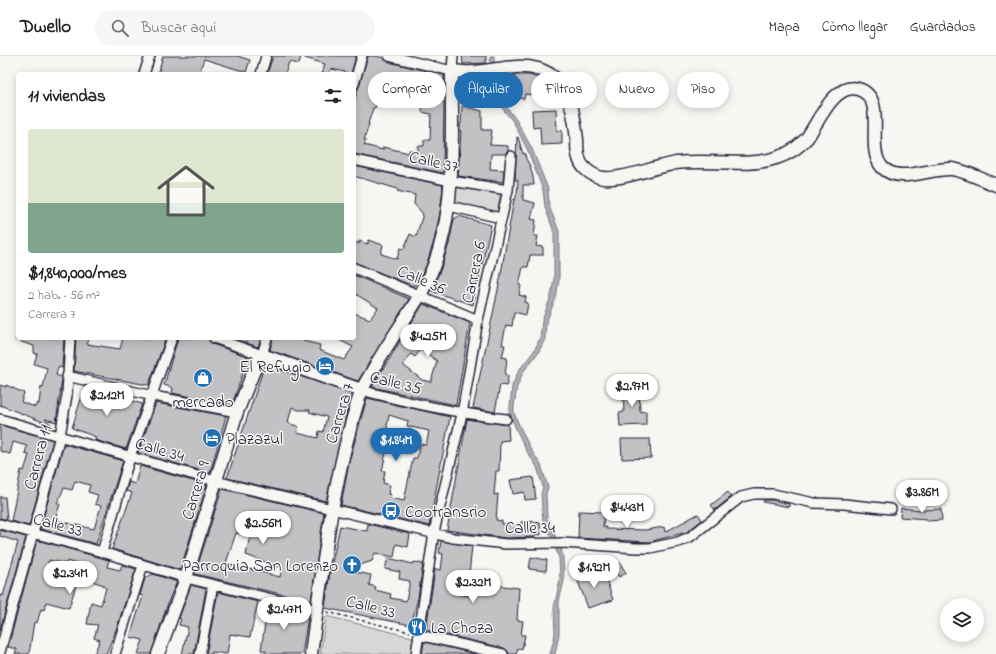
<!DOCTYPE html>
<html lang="es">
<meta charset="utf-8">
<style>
:root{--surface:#fff;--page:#f6f6f6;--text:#202124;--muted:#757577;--line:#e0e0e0;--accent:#1f6fb2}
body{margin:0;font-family:"Indie Flower",sans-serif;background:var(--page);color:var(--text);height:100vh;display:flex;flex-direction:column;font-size:15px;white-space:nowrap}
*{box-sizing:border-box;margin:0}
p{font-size:13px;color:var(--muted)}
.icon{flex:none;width:22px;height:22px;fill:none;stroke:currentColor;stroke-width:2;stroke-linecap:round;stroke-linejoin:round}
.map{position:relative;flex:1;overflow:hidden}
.details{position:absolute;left:16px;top:16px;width:340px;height:268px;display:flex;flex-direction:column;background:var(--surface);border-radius:4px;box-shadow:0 2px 10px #0003}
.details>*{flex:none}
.banner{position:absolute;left:368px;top:16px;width:380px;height:36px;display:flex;gap:8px}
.fabs{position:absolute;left:940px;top:542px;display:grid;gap:8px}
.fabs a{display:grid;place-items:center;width:44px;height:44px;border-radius:50%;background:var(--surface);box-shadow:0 2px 10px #0003;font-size:20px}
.price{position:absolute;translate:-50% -34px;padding:0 9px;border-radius:14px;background:#fff;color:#222;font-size:13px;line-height:26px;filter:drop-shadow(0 1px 2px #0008)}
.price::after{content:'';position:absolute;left:50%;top:24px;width:12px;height:9px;margin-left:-6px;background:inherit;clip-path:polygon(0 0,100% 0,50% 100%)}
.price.selected{background:var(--accent);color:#fff}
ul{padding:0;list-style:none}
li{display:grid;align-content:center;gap:8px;height:212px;padding:0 12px}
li+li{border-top:1px solid var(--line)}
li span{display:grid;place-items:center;height:124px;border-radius:4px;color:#555}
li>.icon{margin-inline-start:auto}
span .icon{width:72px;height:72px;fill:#fffc;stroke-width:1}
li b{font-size:17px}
h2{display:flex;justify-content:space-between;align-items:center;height:48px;padding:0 12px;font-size:17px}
.chip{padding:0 14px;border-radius:18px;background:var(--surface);box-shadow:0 2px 10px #0003;font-size:14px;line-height:36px}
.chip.selected{background:var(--accent);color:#fff}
header{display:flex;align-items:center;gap:24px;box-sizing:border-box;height:56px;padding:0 20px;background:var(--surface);border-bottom:1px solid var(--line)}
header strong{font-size:19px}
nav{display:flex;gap:22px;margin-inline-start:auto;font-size:14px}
.search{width:280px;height:36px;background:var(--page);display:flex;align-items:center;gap:10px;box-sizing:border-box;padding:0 14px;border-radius:22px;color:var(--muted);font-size:15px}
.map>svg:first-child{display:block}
</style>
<header>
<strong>Dwello</strong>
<div class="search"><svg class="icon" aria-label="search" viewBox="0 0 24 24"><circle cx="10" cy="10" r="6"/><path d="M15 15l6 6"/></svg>Buscar aquí</div>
<nav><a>Mapa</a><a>Cómo llegar</a><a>Guardados</a></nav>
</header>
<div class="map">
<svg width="996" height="598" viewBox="0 0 996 598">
<rect width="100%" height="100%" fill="#f6f6f2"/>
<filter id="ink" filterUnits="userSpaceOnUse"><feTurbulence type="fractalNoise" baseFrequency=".025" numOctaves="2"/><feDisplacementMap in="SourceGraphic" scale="8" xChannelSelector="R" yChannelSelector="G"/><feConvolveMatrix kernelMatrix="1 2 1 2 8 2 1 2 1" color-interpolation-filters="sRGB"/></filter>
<g filter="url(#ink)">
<path fill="#d7d7d7" stroke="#7c7c89" d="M 453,127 L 501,135 L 497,159 L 452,149 Z
M 326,560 L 416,582 L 413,598 L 320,598 Z"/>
<path fill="#adadb3" stroke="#757583" d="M 490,0 L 494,0 L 495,28 L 500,42 L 517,65 L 532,93 L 548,133 L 549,150 L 559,175 L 559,224 L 556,241 L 546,267 L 545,283 L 538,297 L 523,316 L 517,331 L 514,350 L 514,357 L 520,371 L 530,392 L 541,409 L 548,431 L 546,438 L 547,463 L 561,492 L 563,502 L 564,525 L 559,545 L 559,578 L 555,598 L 550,598 L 555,578 L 554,552 L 560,524 L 559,502 L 551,480 L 543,465 L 541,438 L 543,431 L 537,411 L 526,394 L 516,373 L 510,358 L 510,350 L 512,330 L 519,314 L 534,295 L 540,282 L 542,265 L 551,240 L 554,223 L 554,176 L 545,151 L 543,134 L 528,95 L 514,67 L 495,43 L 491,29 Z"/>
<path fill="#c2c2c4" stroke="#22223b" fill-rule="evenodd" d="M 163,0 L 237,0 L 250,4 L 246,16 L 204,3 L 199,18 L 158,18 Z
M 273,0 L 301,0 L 299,8 L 289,6 L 285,18 L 267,18 Z
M 305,0 L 356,0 L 351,18 L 344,18 L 345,16 L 331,13 L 329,18 L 322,18 L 325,8 L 305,2 Z
M 368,0 L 376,0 L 384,2 L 388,6 L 444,19 L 444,43 L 441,43 L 441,45 L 444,46 L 443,117 L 354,98 L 354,46 ZM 396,22 L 411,26 L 410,28 L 424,32 L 422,56 L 431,58 L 430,84 L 424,84 L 424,90 L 418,90 L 418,95 L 409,94 L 409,97 L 383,91 L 383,94 L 364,89 L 366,84 L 364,84 L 369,68 L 368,68 L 373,52 L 375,52 L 376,48 L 378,48 L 380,38 L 391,40 Z
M 462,0 L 486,0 L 486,7 L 463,8 Z
M 514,19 L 529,19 L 544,24 L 541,40 L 525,38 L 524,43 L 517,42 L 517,43 L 463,43 L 463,30 L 479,28 L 488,22 Z
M 462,50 L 482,55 L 482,74 L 492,74 L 490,89 L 508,90 L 508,95 L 505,98 L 491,98 L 490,113 L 504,114 L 503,126 L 458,120 L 461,76 L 460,76 L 460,68 L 461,68 Z
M 556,53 L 557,75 L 562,74 L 562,88 L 541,89 L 540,71 L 533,72 L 532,54 Z
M 517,81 L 518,81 L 523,98 L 525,97 L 526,103 L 530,110 L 533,121 L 534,129 L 523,129 L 523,144 L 535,147 L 531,163 L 536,164 L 534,180 L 538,180 L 536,190 L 543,191 L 543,199 L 530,199 L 528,211 L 523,211 L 519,229 L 521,230 L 519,239 L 526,241 L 525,246 L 528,247 L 526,259 L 514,256 L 512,270 L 506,269 L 502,289 L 505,289 L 502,301 L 507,302 L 505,319 L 508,320 L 507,330 L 500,329 L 495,356 L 473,352 L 499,229 L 514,143 L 515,144 L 517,137 L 518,124 L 515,124 Z
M 354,110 L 442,129 L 443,131 L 440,157 L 434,185 L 426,210 L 416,229 L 414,229 L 413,230 L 354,206 L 354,185 L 359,188 L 359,185 L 368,188 L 368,184 L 383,189 L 381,198 L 397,203 L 400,192 L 404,193 L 410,178 L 416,181 L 423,158 L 414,148 L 415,139 L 397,135 L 398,133 L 354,120 Z
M 459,160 L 491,169 L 478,227 L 476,226 L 473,240 L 474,241 L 473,249 L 431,235 L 440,215 L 449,188 L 454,163 Z
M 354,219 L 409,243 L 358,325 L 270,294 L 273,282 L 304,282 L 303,285 L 320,289 L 319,294 L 344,304 L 353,291 L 335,282 L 354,282 L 354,257 L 370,263 L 378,252 L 354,237 Z
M 423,248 L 470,267 L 456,349 L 372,331 ZM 421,293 L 437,305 L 431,326 L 422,324 L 403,309 L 411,298 L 415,301 Z
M 16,282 L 64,282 L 62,312 L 58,311 L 56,319 L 61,321 L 62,323 L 56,366 L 45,363 L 53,370 L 0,349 L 0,329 L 6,331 L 6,329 L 24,337 L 21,346 L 35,351 L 37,347 L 39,348 L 41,331 L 43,332 L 47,312 L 34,308 L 37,298 L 34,297 L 34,290 L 15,284 Z
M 76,282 L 88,282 L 87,288 L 120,293 L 123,282 L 166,282 L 149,328 L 147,329 L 74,315 Z
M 178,282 L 208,282 L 212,288 L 247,300 L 248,302 L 232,349 L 172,337 L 173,332 L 164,329 Z
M 232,282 L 261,282 L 258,291 Z
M 265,308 L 351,338 L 326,445 L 227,422 ZM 292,351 L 298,354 L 310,354 L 309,356 L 327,361 L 323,376 L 319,375 L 318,382 L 297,377 L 298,370 L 290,368 L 288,366 Z
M 85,330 L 142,348 L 126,393 L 95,384 L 96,381 L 72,372 Z
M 639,330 L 640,356 L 646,355 L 646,369 L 620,370 L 619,357 L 624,356 L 623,331 Z
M 367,342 L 450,361 L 429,470 L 341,449 L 350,402 ZM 389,359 L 408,365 L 407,370 L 429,375 L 426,389 L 420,388 L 417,402 L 413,402 L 404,445 L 390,442 L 391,439 L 388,438 L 390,429 L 383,427 L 385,415 L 382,415 L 390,378 L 387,370 Z
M 156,347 L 226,360 L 210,417 L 138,397 Z
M 467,363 L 508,369 L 509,384 L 500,385 L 499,415 L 496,415 L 494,439 L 498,438 L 496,464 L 502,465 L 502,468 L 521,469 L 521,466 L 529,465 L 540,467 L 541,479 L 535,478 L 535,481 L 506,482 L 447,474 Z
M 0,369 L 53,384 L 29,470 L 11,465 L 21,414 L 24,415 L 29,399 L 25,398 L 27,390 L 13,386 L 10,398 L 0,395 Z
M 621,383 L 650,383 L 651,402 L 622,403 Z
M 64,388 L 123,405 L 96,488 L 40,473 ZM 75,425 L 90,429 L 88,436 L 98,439 L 95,448 L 101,450 L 94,473 L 55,464 L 60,448 L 57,447 L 64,432 L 72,434 Z
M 140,410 L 207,429 L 180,514 L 112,493 L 132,437 L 126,435 L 129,426 L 135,428 Z
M 533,421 L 536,443 L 525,444 L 524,436 L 513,438 L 510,424 Z
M 222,433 L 324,457 L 311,545 L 195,518 ZM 236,477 L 250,480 L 246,499 L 282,512 L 280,521 L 226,507 Z
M 728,436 L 731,441 L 715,454 L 711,449 Z
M 0,441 L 5,441 L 7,464 L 0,462 Z
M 764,444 L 772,444 L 789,448 L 789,451 L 763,446 Z
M 901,452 L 921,454 L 941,453 L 942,464 L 927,465 L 927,463 L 900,461 Z
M 579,455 L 604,456 L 603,471 L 606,471 L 606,473 L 645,474 L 664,471 L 665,476 L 698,458 L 702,464 L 687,476 L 649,486 L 578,482 Z
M 368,468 L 410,478 L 408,491 L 396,488 L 394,501 L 375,497 L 372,505 L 345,514 L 371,519 L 369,529 L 376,531 L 375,534 L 391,538 L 390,542 L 406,545 L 410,525 L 399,523 L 400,516 L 385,513 L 388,502 L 413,508 L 414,506 L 423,508 L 418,542 L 411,569 L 325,552 L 330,516 L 340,470 L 367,475 Z
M 0,474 L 26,481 L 0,574 L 0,539 L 3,540 L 18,486 L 0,480 Z
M 37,484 L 109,504 L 107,511 L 120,514 L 122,509 L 136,513 L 117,571 L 106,598 L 94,598 L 100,584 L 94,582 L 98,569 L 87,568 L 91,546 L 101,549 L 106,532 L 104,531 L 104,529 L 92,525 L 95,516 L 89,515 L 89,512 L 67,505 L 66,508 L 49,504 L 44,522 L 66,528 L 66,527 L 76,529 L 69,552 L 46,546 L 44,554 L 41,553 L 37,567 L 34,566 L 29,598 L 15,598 L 17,593 L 8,591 Z
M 441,485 L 472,490 L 469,519 L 459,517 L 456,538 L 471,540 L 474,517 L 488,519 L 487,528 L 519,532 L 517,564 L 523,565 L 521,579 L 525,579 L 522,593 L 518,592 L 516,598 L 509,598 L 507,594 L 504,592 L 426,574 L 435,513 L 441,514 L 443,498 L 439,497 Z
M 531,501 L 547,504 L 546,515 L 529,513 Z
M 620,507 L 626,517 L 619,521 L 613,512 Z
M 596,514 L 599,522 L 605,520 L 613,544 L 588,552 L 576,520 Z
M 153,518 L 177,526 L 170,541 L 151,598 L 138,598 L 143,584 L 130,581 L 143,540 L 140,539 L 145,522 Z
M 191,529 L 206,533 L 194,598 L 182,598 L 188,571 L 179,569 L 181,563 L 179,562 Z
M 218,536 L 258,546 L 250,581 L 230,578 L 227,598 L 212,596 L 212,598 L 206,598 Z
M 268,548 L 306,558 L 308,560 L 302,598 L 266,598 L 266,595 L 261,594 Z
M 424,586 L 476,598 L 422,598 Z"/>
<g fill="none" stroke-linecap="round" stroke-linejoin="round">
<g stroke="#22223b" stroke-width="12">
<path id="street" d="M 389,0 L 452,15 L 453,0
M 144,18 L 150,0
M 261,18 L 266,0
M 354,28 L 362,0
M 354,104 L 451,125 L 508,134
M 449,150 L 501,162
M 354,212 L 478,264
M 214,282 L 262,299 L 267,282
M 67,320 L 153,340 L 237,356
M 361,334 C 409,347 456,357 506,363
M 0,363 L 215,425 L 453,482 L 506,488 L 563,487 L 636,492 L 650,492 L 678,486 L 690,481 L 741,441 L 754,438 L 773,438 L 814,447 L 844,448 L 891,453
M 0,468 L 102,496 L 186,522 L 317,554
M 102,496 L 130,401 L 172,282
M 419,579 L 503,598
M 0,596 L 60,380 L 67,339 L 70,282
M 115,598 L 143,509
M 200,598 L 213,529
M 416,598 L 434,476 L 462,358 L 478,264 L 508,134 L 511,100"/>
</g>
<g stroke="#22223b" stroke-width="15">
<path id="secondary" d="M 158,598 L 186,522 L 237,356 L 257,307 L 262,299 L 361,334
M 311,598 C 323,510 333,420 361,336 C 364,328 370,320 374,312 C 388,287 405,264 420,239 C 459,171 451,90 452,15 C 459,15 466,17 473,16 C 494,15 516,7 538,13 C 570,23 574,56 577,84 C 577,89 577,97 579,102 C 581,111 590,118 599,121 C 613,126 644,115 659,111 C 665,110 671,108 676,107 C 714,102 760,116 793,94 C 798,91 803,86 807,82 C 818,67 834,26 858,33 C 889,42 864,91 882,111 C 899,129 931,111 952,113 C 967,115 982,124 996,129"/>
</g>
<path stroke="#22223b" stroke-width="1.5" stroke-dasharray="3 3" stroke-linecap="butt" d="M 327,556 L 410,576"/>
<use href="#street" stroke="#f6f6f2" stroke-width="9"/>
<use href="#secondary" stroke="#f6f6f2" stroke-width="12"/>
</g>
</g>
<defs>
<g id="hotel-disc" transform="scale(1)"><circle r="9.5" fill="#1f6fb2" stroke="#f6f6f2"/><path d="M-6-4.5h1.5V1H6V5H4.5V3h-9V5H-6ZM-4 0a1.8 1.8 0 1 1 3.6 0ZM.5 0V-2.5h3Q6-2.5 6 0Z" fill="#fff"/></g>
<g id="shop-disc" transform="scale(1)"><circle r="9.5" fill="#1f6fb2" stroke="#f6f6f2"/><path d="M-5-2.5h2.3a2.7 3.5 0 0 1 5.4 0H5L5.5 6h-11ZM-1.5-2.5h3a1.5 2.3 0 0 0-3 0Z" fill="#fff"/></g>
<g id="bus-disc" transform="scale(1)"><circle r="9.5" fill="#1f6fb2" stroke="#f6f6f2"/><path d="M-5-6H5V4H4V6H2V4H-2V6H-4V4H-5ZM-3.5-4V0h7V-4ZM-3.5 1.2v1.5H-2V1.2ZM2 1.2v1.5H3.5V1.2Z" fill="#fff"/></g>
<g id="church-disc" transform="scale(1)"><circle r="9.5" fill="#1f6fb2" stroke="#f6f6f2"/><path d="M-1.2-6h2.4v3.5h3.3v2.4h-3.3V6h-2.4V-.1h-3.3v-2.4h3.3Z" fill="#fff"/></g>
<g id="restaurant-disc" transform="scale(1)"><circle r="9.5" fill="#1f6fb2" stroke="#f6f6f2"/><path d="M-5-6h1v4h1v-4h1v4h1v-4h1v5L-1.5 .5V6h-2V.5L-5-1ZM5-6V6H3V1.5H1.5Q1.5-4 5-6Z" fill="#fff"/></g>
</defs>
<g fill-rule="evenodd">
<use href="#hotel-disc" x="325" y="310"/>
<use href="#shop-disc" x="203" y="322"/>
<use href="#hotel-disc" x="212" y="382"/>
<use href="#bus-disc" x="391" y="455"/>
<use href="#church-disc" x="352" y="509"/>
<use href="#restaurant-disc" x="417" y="571"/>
</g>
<g text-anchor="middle" stroke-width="3" stroke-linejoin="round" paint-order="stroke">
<g font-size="17" fill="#22223b" stroke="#f6f6f2">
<text transform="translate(434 105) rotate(12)" y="6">Calle 37</text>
<text transform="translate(473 216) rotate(-78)" y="6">Carrera 6</text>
<text transform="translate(422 223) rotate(23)" y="6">Calle 36</text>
<text transform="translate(396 326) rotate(14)" y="6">Calle 35</text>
<text transform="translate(339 357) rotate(-73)" y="6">Carrera 7</text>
<text transform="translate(160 393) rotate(16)" y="6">Calle 34</text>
<text transform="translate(37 401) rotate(-75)" y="6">Carrera 11</text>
<text transform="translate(195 434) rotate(-73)" y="6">Carrera 9</text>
<text transform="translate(58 468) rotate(15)" y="6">Calle 33</text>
<text x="530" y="477">Calle 34</text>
<text transform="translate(371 550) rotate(14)" y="6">Calle 33</text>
</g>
<g font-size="17" fill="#22223b" stroke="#f6f6f2" text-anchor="start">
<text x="311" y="316" text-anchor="end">El Refugio</text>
<text x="203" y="351" text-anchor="middle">mercado</text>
<text x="226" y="388">Plazazul</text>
<text x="405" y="461">Cootransrio</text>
<text x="338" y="515" text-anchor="end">Parroquia San Lorenzo</text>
<text x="431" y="577">La Choza</text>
</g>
</g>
</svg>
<div class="fabs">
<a><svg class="icon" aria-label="layers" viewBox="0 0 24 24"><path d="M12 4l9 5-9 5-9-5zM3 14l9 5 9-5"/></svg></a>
</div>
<b class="price" style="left:428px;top:302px">$4.25M</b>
<b class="price" style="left:632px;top:352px">$2.97M</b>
<b class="price" style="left:107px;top:361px">$2.12M</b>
<b class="price selected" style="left:396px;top:406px">$1.84M</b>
<b class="price" style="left:922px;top:458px">$3.86M</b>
<b class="price" style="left:627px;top:473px">$4.43M</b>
<b class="price" style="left:263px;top:489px">$2.56M</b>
<b class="price" style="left:594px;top:533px">$1.92M</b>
<b class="price" style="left:70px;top:539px">$2.34M</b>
<b class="price" style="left:473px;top:548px">$2.32M</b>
<b class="price" style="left:284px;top:575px">$2.47M</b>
<div class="banner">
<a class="chip">Comprar</a>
<a class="chip selected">Alquilar</a>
<a class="chip">Filtros</a>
<a class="chip">Nuevo</a>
<a class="chip">Piso</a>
</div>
<section class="details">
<h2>11 viviendas<svg class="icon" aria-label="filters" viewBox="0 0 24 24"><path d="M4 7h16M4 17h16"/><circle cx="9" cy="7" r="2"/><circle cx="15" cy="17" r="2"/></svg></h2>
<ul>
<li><span style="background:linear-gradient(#dfe7d0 60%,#7fa58c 0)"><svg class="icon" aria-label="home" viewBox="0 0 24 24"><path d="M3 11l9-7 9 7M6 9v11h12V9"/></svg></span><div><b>$1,840,000/mes</b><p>2 hab. · 56 m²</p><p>Carrera 7</p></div></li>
</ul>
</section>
</div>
